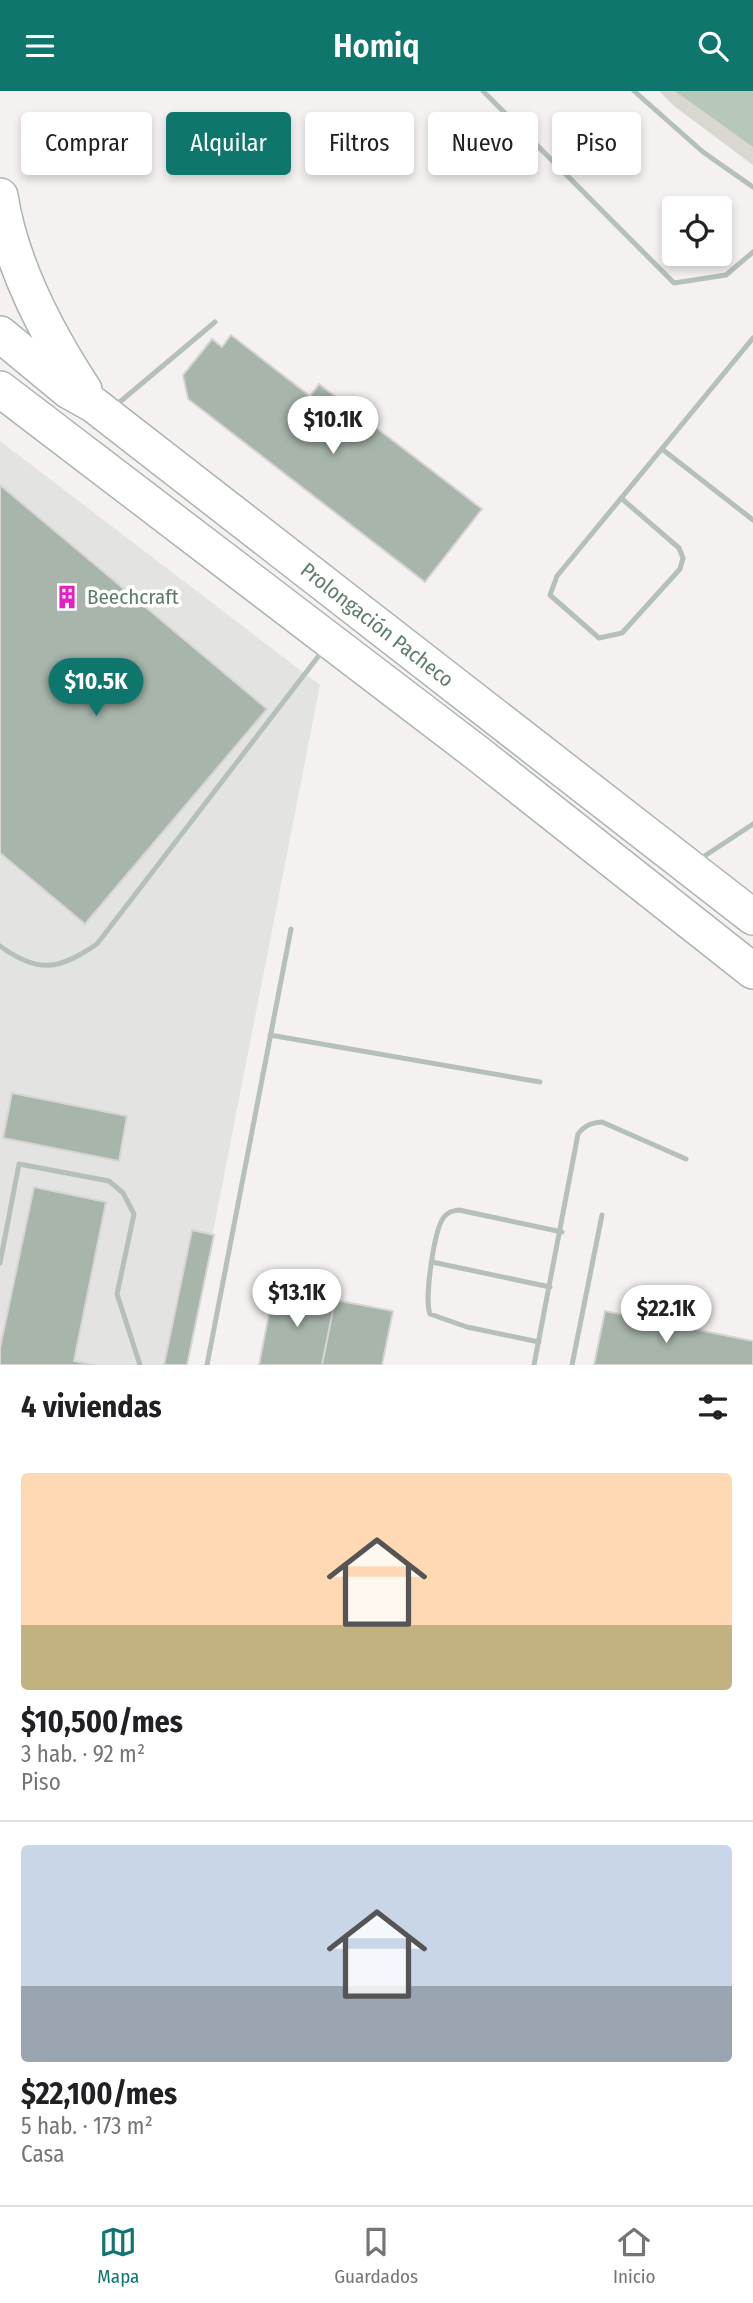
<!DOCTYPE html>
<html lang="es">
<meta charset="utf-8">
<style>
:root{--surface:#fff;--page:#f2f2f2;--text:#202124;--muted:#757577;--line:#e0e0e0;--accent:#0f766e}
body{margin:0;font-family:"Fira Sans Condensed",sans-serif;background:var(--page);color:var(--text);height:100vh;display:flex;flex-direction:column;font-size:26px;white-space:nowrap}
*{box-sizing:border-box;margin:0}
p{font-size:23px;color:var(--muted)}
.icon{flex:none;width:38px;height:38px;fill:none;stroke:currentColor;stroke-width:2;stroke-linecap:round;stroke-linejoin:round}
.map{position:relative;height:1274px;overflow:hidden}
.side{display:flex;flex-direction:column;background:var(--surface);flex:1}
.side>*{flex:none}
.guide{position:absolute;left:21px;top:21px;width:712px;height:63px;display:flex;gap:14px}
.tools{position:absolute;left:662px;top:105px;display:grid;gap:14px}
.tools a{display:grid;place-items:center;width:70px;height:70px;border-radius:7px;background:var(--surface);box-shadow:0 4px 10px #0003;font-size:35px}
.price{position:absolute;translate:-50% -60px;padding:0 16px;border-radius:24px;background:#fff;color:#222;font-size:23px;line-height:46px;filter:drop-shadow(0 2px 4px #0008)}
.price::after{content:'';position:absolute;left:50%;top:42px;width:21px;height:16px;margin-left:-10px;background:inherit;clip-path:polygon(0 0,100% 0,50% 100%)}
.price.selected{background:var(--accent);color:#fff}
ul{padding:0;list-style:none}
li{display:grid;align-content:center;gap:14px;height:371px;padding:0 21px}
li+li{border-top:2px solid var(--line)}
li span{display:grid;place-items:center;height:217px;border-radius:7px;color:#555}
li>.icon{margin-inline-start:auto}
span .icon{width:126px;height:126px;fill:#fffc;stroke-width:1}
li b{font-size:30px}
h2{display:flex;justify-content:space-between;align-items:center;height:84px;padding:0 21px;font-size:30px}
.tag{padding:0 24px;border-radius:7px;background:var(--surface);box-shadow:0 4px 10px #0003;font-size:24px;line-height:63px}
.tag.selected{background:var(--accent);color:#fff}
header{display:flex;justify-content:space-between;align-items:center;height:91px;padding:0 21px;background:var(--accent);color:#fff;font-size:32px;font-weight:600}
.dock{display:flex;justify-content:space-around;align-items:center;height:98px;border-top:2px solid var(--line);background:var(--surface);font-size:19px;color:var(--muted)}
.dock a{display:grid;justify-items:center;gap:4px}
.dock .selected{color:var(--accent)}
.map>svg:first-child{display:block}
</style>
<header><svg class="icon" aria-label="menu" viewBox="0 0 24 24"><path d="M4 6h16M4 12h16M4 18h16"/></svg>Homiq<svg class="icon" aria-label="search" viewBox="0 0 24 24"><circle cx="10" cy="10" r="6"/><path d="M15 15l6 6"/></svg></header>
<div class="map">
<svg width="753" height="1274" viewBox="0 0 753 1274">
<rect width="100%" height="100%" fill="#f5f1f1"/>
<path fill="#e3e3e1" d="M 0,350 L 320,594 L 187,1274 L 0,1274 Z"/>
<path fill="#dad6d0" d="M 659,0 L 753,0 L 753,74 L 674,15 Z"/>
<path fill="#b7c8ba" d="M 675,0 L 753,0 L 753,56 Z"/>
<path fill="#a7b5ab" stroke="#d6d4d4" stroke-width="2" d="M 231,244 L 310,305 L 319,293 L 482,418 L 425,491 L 188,308 L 183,284 L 212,248 L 222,256 Z
M 0,394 L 267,618 L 85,833 L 0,762 Z
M 12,1002 L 127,1025 L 119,1070 L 3,1047 Z
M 34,1096 L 106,1111 L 74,1270 L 95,1274 L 0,1274 L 0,1257 Z
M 192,1139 L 214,1144 L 187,1274 L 164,1274 Z
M 274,1197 L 335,1209 L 322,1274 L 259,1274 Z
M 335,1209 L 393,1220 L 382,1274 L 322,1274 Z
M 605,1220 L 753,1250 L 753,1274 L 594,1274 Z"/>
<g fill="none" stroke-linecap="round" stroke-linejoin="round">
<g stroke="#aab5ae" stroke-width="38">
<path id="primary" d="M 0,105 C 11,175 46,241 84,299
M 0,243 L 69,300 L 94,314 L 753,826
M 0,298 L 477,662 L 753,880"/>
</g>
<path stroke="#b6c0ba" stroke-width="5" d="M 483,0 L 674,192 L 726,184 L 753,161
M 634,0 L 703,61 L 753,96
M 115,315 L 215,231
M 662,358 L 753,429
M 621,407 L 679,457 L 683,467 L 680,478 L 622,542 L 599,547 L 550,504 L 557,485 L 753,247
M 700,768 L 753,733
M 0,855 C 38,883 59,879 97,853 L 324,558
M 270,944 L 540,991
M 432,1171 L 550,1196
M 0,1172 L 19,1073 L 109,1090 L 123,1102 L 134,1123 L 117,1203 L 140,1274
M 539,1251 L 467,1236 L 430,1223 C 424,1209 434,1138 444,1126 C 448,1121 452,1120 459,1119 L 562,1141
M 207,1274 L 291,838
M 534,1274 L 578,1043 C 585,1034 591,1032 602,1031 L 686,1068
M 572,1274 L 602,1124"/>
<use href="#primary" stroke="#fff" stroke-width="35"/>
</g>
<defs>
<g id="building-bare" transform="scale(1.89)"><path d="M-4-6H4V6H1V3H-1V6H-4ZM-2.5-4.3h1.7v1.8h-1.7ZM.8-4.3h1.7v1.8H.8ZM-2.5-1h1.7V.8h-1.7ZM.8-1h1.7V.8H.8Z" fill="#e81ec5" stroke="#fff" stroke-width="2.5" paint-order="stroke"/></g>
</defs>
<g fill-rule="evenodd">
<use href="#building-bare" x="67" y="506"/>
</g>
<g text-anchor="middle" stroke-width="7" stroke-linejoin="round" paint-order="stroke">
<g font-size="21" fill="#5f7d6a" stroke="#fff" text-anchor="start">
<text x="87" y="513">Beechcraft</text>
</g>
<g font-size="21" fill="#5f7d6a" stroke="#fff">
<text transform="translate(377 534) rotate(38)" y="7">Prolongación Pacheco</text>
</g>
</g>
</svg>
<div class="tools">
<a><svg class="icon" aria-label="locate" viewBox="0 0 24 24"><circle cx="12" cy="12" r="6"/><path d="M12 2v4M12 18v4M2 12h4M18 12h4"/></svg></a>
</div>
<b class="price" style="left:333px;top:365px">$10.1K</b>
<b class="price selected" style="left:96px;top:627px">$10.5K</b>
<b class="price" style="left:297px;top:1238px">$13.1K</b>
<b class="price" style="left:666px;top:1254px">$22.1K</b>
<div class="guide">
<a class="tag">Comprar</a>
<a class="tag selected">Alquilar</a>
<a class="tag">Filtros</a>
<a class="tag">Nuevo</a>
<a class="tag">Piso</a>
</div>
</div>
<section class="side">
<h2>4 viviendas<svg class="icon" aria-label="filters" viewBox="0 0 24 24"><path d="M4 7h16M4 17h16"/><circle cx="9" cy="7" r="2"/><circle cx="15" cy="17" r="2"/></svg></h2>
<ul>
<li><span style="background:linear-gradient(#ffd9b3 70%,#c2b280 0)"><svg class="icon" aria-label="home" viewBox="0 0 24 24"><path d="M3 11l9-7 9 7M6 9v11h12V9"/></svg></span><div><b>$10,500/mes</b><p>3 hab. · 92 m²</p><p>Piso</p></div></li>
<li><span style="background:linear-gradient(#c9d6e8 65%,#9aa5b1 0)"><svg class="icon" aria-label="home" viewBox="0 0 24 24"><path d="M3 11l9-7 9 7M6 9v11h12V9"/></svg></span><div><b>$22,100/mes</b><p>5 hab. · 173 m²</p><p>Casa</p></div></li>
</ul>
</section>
<nav class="dock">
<a class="selected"><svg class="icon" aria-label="map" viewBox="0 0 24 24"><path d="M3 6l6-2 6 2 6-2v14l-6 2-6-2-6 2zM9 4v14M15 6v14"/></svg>Mapa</a>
<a><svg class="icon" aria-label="saved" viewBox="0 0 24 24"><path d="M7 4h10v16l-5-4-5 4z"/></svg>Guardados</a>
<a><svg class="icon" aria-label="home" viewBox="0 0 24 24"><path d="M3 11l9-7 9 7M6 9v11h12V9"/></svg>Inicio</a>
</nav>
